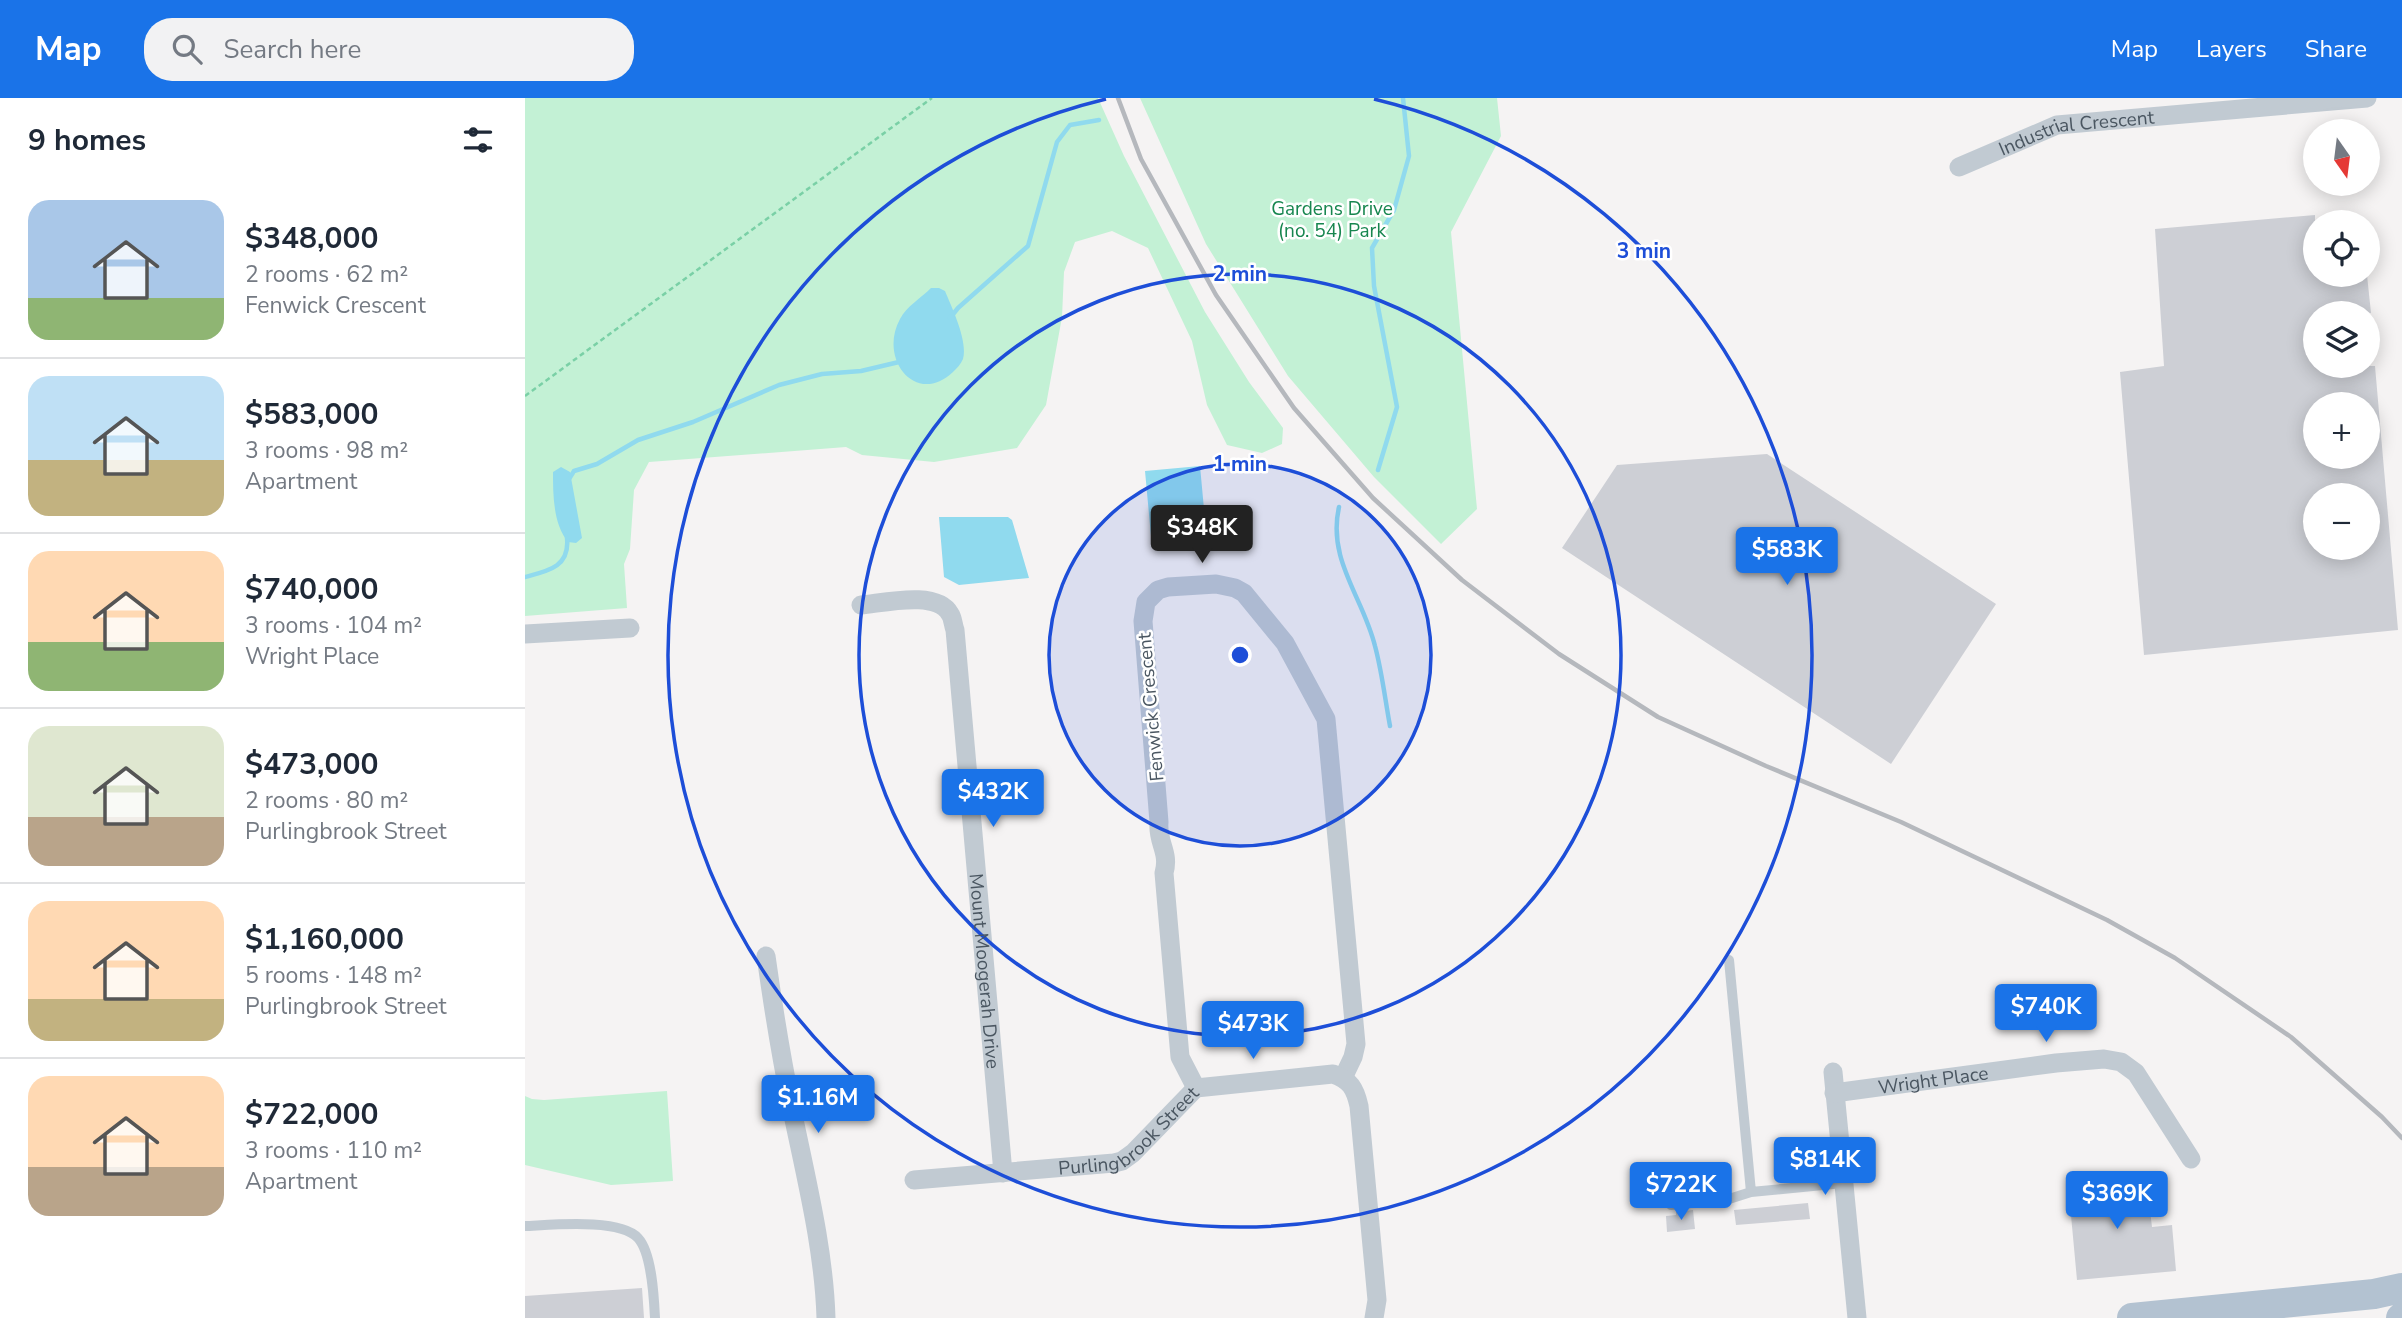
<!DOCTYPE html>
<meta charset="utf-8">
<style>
:root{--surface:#fff;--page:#f2f2f3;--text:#1f2937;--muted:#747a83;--line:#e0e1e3;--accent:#1a73e8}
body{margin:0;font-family:"Nunito Sans",sans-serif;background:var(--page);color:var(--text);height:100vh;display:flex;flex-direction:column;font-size:26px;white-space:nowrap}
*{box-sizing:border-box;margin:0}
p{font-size:23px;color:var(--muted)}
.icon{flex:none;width:38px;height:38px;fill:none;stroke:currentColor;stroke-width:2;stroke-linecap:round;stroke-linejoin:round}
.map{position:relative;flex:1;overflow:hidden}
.side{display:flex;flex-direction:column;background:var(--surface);width:525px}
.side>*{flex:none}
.needle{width:46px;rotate:166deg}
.buttons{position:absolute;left:1778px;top:21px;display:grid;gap:14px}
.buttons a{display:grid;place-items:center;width:77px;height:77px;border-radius:50%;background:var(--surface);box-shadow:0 4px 18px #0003;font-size:35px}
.price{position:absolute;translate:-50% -60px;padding:0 16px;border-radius:7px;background:var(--accent);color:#fff;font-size:23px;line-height:46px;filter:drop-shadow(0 2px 4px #0008)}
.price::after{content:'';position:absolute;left:50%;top:42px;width:21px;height:16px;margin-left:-10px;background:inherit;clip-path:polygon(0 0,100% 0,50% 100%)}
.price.active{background:#222;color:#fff}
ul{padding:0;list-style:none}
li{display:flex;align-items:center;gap:21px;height:175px;padding:0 28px}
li+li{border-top:2px solid var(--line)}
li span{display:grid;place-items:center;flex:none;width:196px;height:140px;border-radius:21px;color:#555}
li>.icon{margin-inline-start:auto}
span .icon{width:84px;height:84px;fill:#fffc;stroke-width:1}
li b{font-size:30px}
h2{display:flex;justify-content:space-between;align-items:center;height:84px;padding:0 28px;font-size:30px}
header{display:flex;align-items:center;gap:42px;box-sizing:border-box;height:98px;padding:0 35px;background:var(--accent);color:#fff}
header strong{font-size:33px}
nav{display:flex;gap:38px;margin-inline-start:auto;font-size:24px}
.search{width:490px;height:63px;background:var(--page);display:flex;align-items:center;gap:18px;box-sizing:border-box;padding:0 24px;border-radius:28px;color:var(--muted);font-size:26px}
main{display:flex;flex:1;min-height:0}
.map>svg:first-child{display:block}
</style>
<header>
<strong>Map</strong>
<div class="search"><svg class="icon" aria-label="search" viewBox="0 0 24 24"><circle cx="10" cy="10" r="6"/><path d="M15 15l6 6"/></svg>Search here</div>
<nav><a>Map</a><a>Layers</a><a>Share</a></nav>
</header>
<main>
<section class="side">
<h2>9 homes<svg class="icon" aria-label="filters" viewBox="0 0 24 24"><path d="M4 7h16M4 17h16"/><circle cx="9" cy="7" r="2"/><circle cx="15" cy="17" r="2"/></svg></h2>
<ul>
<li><span style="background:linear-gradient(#a9c7e8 70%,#8fb573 0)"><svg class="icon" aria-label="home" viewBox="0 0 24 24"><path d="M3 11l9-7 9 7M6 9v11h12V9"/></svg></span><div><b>$348,000</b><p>2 rooms · 62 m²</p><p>Fenwick Crescent</p></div></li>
<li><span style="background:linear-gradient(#bfe0f5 60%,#c2b280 0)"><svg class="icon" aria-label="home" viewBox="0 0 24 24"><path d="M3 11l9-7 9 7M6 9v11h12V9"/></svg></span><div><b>$583,000</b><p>3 rooms · 98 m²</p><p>Apartment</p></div></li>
<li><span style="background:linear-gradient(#ffd9b3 65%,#8fb573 0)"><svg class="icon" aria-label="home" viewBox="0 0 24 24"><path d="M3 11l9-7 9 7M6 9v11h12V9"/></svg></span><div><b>$740,000</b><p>3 rooms · 104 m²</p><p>Wright Place</p></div></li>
<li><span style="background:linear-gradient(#dfe7d0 65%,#b9a48a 0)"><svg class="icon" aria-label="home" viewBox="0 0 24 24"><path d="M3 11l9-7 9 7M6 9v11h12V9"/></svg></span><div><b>$473,000</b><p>2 rooms · 80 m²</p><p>Purlingbrook Street</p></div></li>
<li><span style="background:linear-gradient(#ffd9b3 70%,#c2b280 0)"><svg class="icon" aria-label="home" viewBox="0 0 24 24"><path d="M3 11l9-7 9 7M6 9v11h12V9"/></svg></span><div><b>$1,160,000</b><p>5 rooms · 148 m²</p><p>Purlingbrook Street</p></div></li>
<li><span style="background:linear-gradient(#ffd9b3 65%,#b9a48a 0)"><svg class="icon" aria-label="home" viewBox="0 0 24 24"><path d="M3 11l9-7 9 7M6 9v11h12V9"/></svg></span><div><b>$722,000</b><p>3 rooms · 110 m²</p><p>Apartment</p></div></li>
</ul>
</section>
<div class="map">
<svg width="1877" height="1220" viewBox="0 0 1877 1220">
<rect width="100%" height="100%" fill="#f5f3f3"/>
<path fill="#c3f1d5" d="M 0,0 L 573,0 L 599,58 L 680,214 L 724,284 L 758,330 L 757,346 L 737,355 L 702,347 L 682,307 L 667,243 L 623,150 L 587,133 L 550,144 L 539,174 L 537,219 L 521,307 L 492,350 L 409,364 L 337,357 L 321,349 L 124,364 L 109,392 L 105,451 L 99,466 L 102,510 L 0,518 Z
M 615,0 L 972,0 L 976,38 L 926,134 L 952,411 L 916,446 L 849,379 L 763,278 L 681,146 Z
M 142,993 L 148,1083 L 86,1087 L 0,1067 L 0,998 L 7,1001 L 19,1002 Z"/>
<path fill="#90daee" d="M 406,190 L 414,190 L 420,193 C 427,210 443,243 438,261 C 436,266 432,270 428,274 C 391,309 353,261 375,221 C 382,208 396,200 406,190 Z
M 675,368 L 682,443 L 626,438 L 620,373 Z
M 36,369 L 45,374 L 57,440 L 51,445 L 43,444 C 28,426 28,396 28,374 Z
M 414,419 L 483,419 L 487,422 L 504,480 L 434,487 L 419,479 Z"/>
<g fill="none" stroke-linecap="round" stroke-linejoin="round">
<path stroke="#90daee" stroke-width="4.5" d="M 425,220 L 433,210 L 503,148 L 532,44 L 545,27 L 574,22
M 853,372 L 872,309 L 849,188 L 847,150 L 869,112 L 884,58 L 878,0
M 44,381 L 49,373 L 72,366 L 113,342 L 168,324 L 254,287 L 297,276 L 336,273 L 374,264
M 814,409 C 802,462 838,499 850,548 C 857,574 860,601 865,628
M 0,479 C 23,473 45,469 42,440"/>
</g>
<path fill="#cdcfd5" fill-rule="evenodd" d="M 1790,117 L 1790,177 L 1842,177 L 1846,215 L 1790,215 L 1790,268 L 1850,268 L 1873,532 L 1619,557 L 1595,274 L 1639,268 L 1630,131 ZM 1790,306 L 1843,306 L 1843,359 L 1790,359 ZM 1790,397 L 1843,397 L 1843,450 L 1790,450 Z
M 1242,356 L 1471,506 L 1366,666 L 1037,450 L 1092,367 Z
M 1185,1070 L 1187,1090 L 1166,1091 L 1167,1097 L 1149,1099 L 1147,1082 L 1164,1081 L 1163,1072 Z
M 1610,1078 L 1612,1097 L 1623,1096 L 1627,1129 L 1647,1127 L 1651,1173 L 1552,1182 L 1543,1085 Z
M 1283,1105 L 1285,1121 L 1211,1127 L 1209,1112 Z
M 1168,1112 L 1170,1131 L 1142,1134 L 1141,1118 L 1151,1117 L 1151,1114 Z
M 117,1190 L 119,1220 L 0,1220 L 0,1198 Z"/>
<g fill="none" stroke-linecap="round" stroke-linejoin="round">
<path stroke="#7ad0a6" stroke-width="2.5" stroke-dasharray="5 3.5" stroke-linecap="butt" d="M 0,298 L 407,0"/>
<path stroke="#c1cad2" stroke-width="10" d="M 1204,862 L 1226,1094 L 1318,1085
M 1146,1107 L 1204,1101 L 1226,1094
M 0,1128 C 26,1127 95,1120 113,1140 C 127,1155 129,1200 130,1220"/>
<g stroke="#c1cad2" stroke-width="19">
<path id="s1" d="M 1434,69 L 1532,27 L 1842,0"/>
<path id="s2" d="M 336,507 C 359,505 412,492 425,516 C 428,520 428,527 430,532 L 478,1075"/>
<path d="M 0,536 L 105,530"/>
<path d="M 241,858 C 248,908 256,958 266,1007 C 280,1076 299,1150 301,1220"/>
<path d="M 1308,974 L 1332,1220"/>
<path d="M 671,990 L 655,959 L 639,775 C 645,754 632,745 634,724 L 618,523 L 621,504 L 633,492 L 643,489 L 691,486 L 710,490 L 719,495 L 760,545 L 801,621 L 831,946 L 828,959 L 818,980"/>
<path id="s3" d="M 1309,995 L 1531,965 L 1579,961 L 1596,964 L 1611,975 L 1666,1061"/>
<path id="s4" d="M 389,1082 L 589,1065 L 597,1063 L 608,1055 L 671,990 L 808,976 C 825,982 830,990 834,1008 L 852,1202 L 849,1220"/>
</g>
<path stroke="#b3c2d1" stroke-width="30" d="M 1607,1220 L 1849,1196 L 1877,1190
M 1876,1220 L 1877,1220"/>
<path stroke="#b5b8bd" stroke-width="4.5" d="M 593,0 L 616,61 L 691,197 L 769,310 L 848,400 L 937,482 L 1034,556 L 1133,619 L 1241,668 L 1376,724 L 1582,822 L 1650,860 L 1766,939 L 1857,1019 L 1877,1040"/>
</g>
<circle cx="715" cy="557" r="191" fill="#1d4ed8" fill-opacity=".12"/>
<g fill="none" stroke="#1d4ed8" stroke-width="3.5">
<circle cx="715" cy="557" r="191"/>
<circle cx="715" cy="557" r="381"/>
<path d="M849 1A572 572 0 1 1 581 1"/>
</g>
<g text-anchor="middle" stroke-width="5" stroke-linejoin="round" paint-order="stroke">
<g font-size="19" fill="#4a5661" stroke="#fff">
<text dy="7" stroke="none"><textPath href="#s1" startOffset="124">Industrial Crescent</textPath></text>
<text transform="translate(625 609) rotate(-95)" y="7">Fenwick Crescent</text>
<text dy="7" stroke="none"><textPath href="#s2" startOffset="453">Mount Moogerah Drive</textPath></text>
<text dy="7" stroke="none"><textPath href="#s3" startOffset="100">Wright Place</textPath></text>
<text dy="7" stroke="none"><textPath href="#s4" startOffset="228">Purlingbrook Street</textPath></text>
</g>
<g font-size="19" fill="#17864f" stroke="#fff">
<text x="807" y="117">Gardens Drive<tspan x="807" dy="22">(no. 54) Park</tspan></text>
</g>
</g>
<circle cx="715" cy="557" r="10" fill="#1d4ed8" stroke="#fff" stroke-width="3.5"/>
<g font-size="21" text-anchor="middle" font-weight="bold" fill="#1d4ed8" stroke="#fff" stroke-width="5" stroke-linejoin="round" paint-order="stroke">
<text x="1119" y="160">3 min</text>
<text x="715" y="183">2 min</text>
<text x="715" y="373">1 min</text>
</g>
</svg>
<div class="buttons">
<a><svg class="needle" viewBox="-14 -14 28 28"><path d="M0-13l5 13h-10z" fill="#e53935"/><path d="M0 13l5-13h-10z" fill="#747a83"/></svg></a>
<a><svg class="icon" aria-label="locate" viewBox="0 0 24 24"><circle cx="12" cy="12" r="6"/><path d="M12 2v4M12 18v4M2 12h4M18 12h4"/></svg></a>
<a><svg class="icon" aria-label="layers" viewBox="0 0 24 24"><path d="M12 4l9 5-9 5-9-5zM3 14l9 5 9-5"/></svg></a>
<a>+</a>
<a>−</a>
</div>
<b class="price active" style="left:677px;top:467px">$348K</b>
<b class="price" style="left:1262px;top:489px">$583K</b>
<b class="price" style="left:468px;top:731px">$432K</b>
<b class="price" style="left:1521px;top:946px">$740K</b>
<b class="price" style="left:728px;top:963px">$473K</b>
<b class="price" style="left:293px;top:1037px">$1.16M</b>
<b class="price" style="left:1300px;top:1099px">$814K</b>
<b class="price" style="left:1156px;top:1124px">$722K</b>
<b class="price" style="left:1592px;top:1133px">$369K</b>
</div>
</main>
